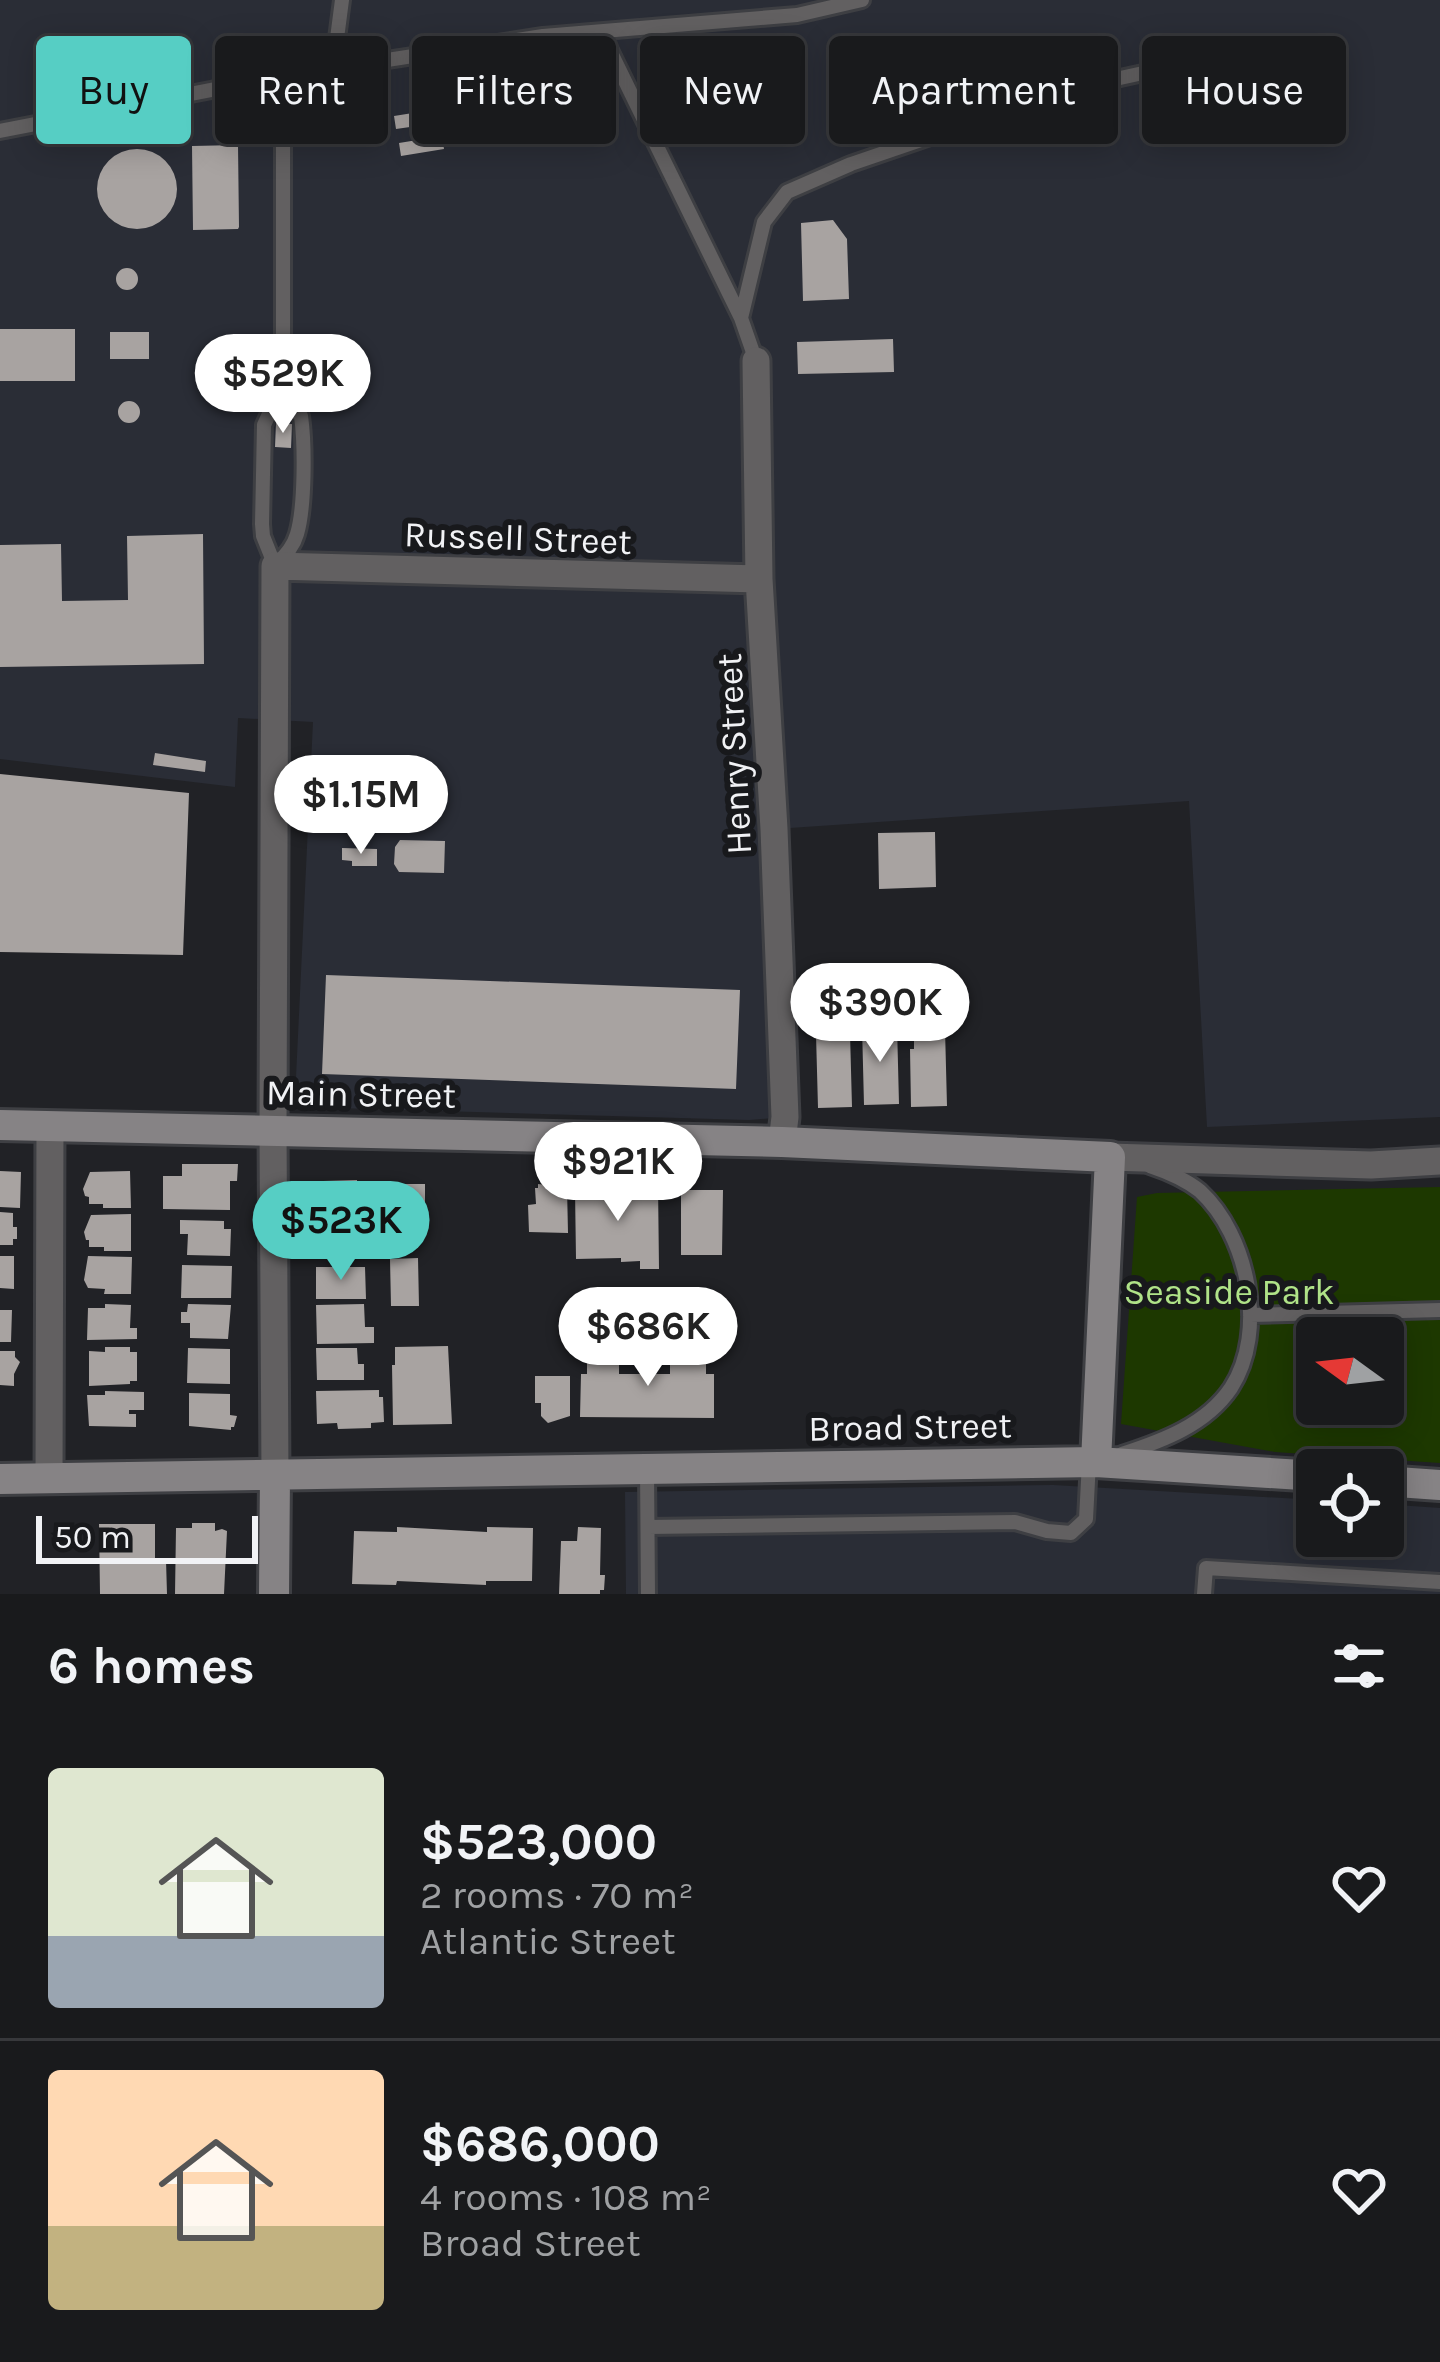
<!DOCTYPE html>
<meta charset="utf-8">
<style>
:root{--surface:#191a1c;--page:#262729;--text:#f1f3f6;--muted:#9fa1a3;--line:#37383b;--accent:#56cec4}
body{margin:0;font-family:Karla,sans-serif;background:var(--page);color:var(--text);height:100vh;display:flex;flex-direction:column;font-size:45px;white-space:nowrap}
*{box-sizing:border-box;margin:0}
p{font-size:39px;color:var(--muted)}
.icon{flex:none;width:66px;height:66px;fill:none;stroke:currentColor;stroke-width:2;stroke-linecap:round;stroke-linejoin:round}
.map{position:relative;height:1594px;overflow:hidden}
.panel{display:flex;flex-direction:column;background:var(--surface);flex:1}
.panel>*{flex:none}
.top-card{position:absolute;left:36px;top:36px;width:1368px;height:108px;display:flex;gap:24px}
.needle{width:78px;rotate:285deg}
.buttons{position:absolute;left:1296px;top:1317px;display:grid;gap:24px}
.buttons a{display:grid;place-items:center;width:108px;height:108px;border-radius:12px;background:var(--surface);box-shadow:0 6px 30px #0003,0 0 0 3px var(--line);font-size:60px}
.scale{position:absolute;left:36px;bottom:30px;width:222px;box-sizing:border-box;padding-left:12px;border:6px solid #f1f2f5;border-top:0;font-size:33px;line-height:42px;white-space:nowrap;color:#f1f2f5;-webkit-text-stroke:9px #18191c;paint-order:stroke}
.price{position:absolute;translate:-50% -102px;padding:0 27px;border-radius:42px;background:#fff;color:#222;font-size:39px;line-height:78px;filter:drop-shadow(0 3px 6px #0008)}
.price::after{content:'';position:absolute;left:50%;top:72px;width:36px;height:27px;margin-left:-18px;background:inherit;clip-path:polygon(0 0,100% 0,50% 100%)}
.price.selected{background:var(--accent);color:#111}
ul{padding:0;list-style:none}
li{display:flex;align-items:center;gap:36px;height:300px;padding:0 48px}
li+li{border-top:3px solid var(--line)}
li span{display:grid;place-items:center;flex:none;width:336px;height:240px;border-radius:12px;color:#555}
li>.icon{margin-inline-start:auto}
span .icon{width:144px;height:144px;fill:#fffc;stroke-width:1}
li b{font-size:51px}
h2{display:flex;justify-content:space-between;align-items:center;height:144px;padding:0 48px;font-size:51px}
.tag{padding:0 42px;border-radius:12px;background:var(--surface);box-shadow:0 6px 30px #0003,0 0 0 3px var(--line);font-size:42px;line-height:108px}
.tag.selected{background:var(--accent);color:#111}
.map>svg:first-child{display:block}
</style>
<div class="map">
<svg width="1440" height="1594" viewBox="0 0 1440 1594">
<rect width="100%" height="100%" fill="#212226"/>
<path fill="#2a2d36" d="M 0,0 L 1440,0 L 1440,1117 L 1207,1127 L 1189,801 L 775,829 L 785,1117 L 749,1120 L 304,1107 L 295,1098 L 313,722 L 238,718 L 235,787 L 0,759 Z
M 1053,1485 L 1317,1500 L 1317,1536 L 1383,1536 L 1383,1504 L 1440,1508 L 1440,1594 L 626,1594 L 625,1492 Z"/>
<path fill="#1d3800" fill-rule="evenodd" d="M 1440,1187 L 1440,1463 L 1275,1452 L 1121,1424 L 1137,1197 L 1157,1193 ZM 1317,1338 L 1383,1338 L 1383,1404 L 1317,1404 Z"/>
<path fill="#a8a3a1" d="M 438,109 L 438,123 L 396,129 L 394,116 Z
M 442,136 L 444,149 L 401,156 L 399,143 Z
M 238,145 L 239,227 L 238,229 L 193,230 L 192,146 Z
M97 189a40 40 0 1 1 80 0a40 40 0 1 1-80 0Z
M 833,220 L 847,239 L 849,299 L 803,301 L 801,223 Z
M116 279a11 11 0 1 1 22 0a11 11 0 1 1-22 0Z
M 0,329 L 75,329 L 75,381 L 0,381 Z
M 110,332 L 149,332 L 149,359 L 110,359 Z
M 893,339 L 894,372 L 798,374 L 797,342 Z
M118 412a11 11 0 1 1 22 0a11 11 0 1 1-22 0Z
M 276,423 L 292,424 L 291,448 L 275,447 Z
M 203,534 L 204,664 L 0,667 L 0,545 L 61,544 L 62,601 L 128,600 L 127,536 Z
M 155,753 L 206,761 L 205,772 L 153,765 Z
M 0,774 L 189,793 L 183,955 L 0,952 Z
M 935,832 L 936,887 L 879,889 L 878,833 Z
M 400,840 L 445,841 L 444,873 L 399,872 L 394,864 L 395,847 Z
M 342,848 L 377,849 L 377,866 L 352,866 L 352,861 L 342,860 Z
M 326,975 L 740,990 L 736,1089 L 322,1074 Z
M 897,1025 L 899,1104 L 864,1105 L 862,1026 Z
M 945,1029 L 947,1106 L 911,1107 L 910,1049 L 914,1049 L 914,1030 Z
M 850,1033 L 852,1107 L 818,1108 L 816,1034 Z
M 182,1164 L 238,1164 L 237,1181 L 230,1181 L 230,1210 L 163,1209 L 163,1176 L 182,1176 Z
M 0,1171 L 21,1172 L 20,1208 L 0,1207 Z
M 130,1171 L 131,1208 L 103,1208 L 103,1204 L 89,1204 L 89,1197 L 85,1196 L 83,1189 L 90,1172 Z
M 357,1180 L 358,1212 L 316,1213 L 315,1188 L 323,1188 L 323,1181 Z
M 607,1183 L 607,1190 L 615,1190 L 615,1199 L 607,1200 L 607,1205 L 620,1205 L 619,1185 L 658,1184 L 659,1269 L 640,1269 L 640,1261 L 621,1262 L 621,1258 L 576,1259 L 575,1190 L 580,1190 L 580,1184 Z
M 388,1184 L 425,1184 L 425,1215 L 403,1216 L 403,1208 L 388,1207 Z
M 538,1184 L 567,1187 L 568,1233 L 529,1232 L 528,1205 L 536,1204 L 535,1188 L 538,1188 Z
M 681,1190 L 723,1190 L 722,1255 L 681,1255 Z
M 0,1212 L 13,1213 L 13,1227 L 17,1227 L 17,1239 L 13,1239 L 13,1245 L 0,1245 Z
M 131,1214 L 131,1251 L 104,1251 L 104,1247 L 89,1247 L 89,1240 L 86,1240 L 84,1232 L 91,1215 Z
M 180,1220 L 224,1221 L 224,1229 L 231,1229 L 230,1256 L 187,1255 L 188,1234 L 180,1234 Z
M 359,1223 L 359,1227 L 365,1227 L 365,1234 L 359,1234 L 360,1256 L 317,1257 L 316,1224 Z
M 0,1256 L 14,1256 L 14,1289 L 0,1288 Z
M 88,1256 L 132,1257 L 131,1294 L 104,1294 L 105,1289 L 88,1288 L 84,1280 Z
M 418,1258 L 419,1306 L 391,1306 L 390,1259 Z
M 182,1265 L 232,1266 L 231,1298 L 181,1298 Z
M 316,1267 L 365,1267 L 366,1299 L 316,1299 Z
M 105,1304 L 131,1305 L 130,1328 L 137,1328 L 137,1339 L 87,1340 L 88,1308 L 105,1308 Z
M 188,1304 L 231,1305 L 228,1339 L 190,1338 L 190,1323 L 181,1323 L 181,1312 L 187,1312 Z
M 364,1304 L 365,1327 L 374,1327 L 374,1343 L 317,1344 L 316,1305 Z
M 0,1310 L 12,1310 L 11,1342 L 0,1342 Z
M 448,1346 L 452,1424 L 393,1425 L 392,1365 L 395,1365 L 395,1347 Z
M 105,1347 L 130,1347 L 130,1352 L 137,1352 L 137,1381 L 130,1381 L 130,1384 L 89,1386 L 89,1351 L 105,1352 Z
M 188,1348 L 230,1349 L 230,1384 L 187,1383 Z
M 316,1348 L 357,1348 L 358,1364 L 364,1364 L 364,1380 L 317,1380 Z
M 670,1349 L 706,1349 L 706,1374 L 714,1374 L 714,1418 L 580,1417 L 581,1374 L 587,1374 L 587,1353 L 619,1353 L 619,1374 L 670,1374 Z
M 0,1351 L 15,1351 L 15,1357 L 20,1362 L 14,1374 L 14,1386 L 0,1385 Z
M 535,1376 L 570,1376 L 570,1416 L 548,1423 L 541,1416 L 541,1403 L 535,1403 Z
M 379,1390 L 379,1397 L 383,1397 L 384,1422 L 371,1423 L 371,1428 L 338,1429 L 337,1423 L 317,1424 L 316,1391 Z
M 105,1391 L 144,1392 L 144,1410 L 129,1410 L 129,1414 L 136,1414 L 136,1427 L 89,1426 L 87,1395 L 105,1395 Z
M 189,1393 L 230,1394 L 230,1415 L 237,1416 L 234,1427 L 231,1427 L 231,1430 L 189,1426 Z
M 192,1523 L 215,1523 L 215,1531 L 222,1529 L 227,1531 L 224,1594 L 175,1594 L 176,1528 L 192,1528 Z
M 99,1524 L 155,1524 L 155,1560 L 166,1560 L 167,1594 L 100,1594 Z
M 397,1527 L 487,1532 L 487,1527 L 533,1528 L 532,1581 L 486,1581 L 486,1585 L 397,1581 L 396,1585 L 352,1584 L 354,1531 L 397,1532 Z
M 578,1527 L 601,1528 L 600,1575 L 605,1575 L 604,1590 L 600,1590 L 600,1594 L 559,1594 L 561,1541 L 577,1541 Z"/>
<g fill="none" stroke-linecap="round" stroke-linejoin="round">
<g stroke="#3e3f43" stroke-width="20">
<path id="lane" d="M 601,32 L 741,318 L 756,361
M 333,69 L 342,0
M 0,131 L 283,76 L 543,36 L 797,15 L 862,0
M 741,318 L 764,222 L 787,192 L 851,164 L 1070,89 L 1143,73 L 1327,58
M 283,400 L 301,416 C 305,445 305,507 297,534 C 293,548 284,556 275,566 L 263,536 L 262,524 L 264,425 L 269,414 L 283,400 L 283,76
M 1250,1315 L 1440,1310
M 1122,1454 C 1162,1441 1206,1425 1231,1388 C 1268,1331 1248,1235 1200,1191 C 1185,1179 1168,1172 1150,1166
M 647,1469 L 648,1594
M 648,1527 L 1015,1522 L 1047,1531 L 1071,1533 L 1086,1519 L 1089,1462
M 1204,1594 L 1206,1568 L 1440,1582"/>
</g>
<g stroke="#3e3f43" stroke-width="33">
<path id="street" d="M 756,361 L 759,579 L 774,829 L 785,1117 L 782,1142
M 1110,1157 L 1371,1165 L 1440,1161
M 275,1476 L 273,1129 L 275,566 L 759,579
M 49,1478 L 50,1127"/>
</g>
<g stroke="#3e3f43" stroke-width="36">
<path id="secondary" d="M 0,1125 L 782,1142 L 1110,1157 L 1096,1462
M 0,1479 L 1096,1462 L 1317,1476
M 1383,1481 L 1440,1485
M 274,1594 L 275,1476"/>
</g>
<use href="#lane" stroke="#626061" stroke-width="14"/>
<use href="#street" stroke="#626061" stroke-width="27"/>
<use href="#secondary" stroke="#868385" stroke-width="30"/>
</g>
<g text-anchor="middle" stroke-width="12" stroke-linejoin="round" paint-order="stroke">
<g font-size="36" fill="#f1f2f5" stroke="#18191c">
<text transform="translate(518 537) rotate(2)" y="13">Russell Street</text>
<text transform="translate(733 754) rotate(-93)" y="13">Henry Street</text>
<text transform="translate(361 1093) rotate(1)" y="13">Main Street</text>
<text transform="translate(910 1426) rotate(-1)" y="13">Broad Street</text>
</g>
<g font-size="36" fill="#b0e388" stroke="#18191c">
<text x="1229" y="1304">Seaside Park</text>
</g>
</g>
</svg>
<div class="buttons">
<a><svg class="needle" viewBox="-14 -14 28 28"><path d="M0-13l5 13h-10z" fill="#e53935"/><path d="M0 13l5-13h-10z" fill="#9fa1a3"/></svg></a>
<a><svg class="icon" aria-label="locate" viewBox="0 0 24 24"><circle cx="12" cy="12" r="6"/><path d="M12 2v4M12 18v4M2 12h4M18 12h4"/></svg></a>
</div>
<div class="scale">50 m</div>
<b class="price" style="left:283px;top:436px">$529K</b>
<b class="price" style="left:361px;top:857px">$1.15M</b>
<b class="price" style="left:880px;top:1065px">$390K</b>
<b class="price" style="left:618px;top:1224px">$921K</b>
<b class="price selected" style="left:341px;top:1283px">$523K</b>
<b class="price" style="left:648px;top:1389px">$686K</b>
<div class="top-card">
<a class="tag selected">Buy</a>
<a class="tag">Rent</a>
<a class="tag">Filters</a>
<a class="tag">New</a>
<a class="tag">Apartment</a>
<a class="tag">House</a>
</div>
</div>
<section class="panel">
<h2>6 homes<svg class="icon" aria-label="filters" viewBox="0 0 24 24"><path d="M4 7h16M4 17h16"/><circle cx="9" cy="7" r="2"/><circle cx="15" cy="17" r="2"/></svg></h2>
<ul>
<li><span style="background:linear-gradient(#dfe7d0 70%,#9aa5b1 0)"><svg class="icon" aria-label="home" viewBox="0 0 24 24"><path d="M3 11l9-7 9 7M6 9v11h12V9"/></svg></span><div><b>$523,000</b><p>2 rooms · 70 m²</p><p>Atlantic Street</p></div><svg class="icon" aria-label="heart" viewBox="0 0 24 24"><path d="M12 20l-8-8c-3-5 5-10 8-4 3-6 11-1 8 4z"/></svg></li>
<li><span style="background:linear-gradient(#ffd9b3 65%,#c2b280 0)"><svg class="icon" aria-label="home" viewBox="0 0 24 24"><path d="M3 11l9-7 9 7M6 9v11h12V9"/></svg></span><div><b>$686,000</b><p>4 rooms · 108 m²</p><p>Broad Street</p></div><svg class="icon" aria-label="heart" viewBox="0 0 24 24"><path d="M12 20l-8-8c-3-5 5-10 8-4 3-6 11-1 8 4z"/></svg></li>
</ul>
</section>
